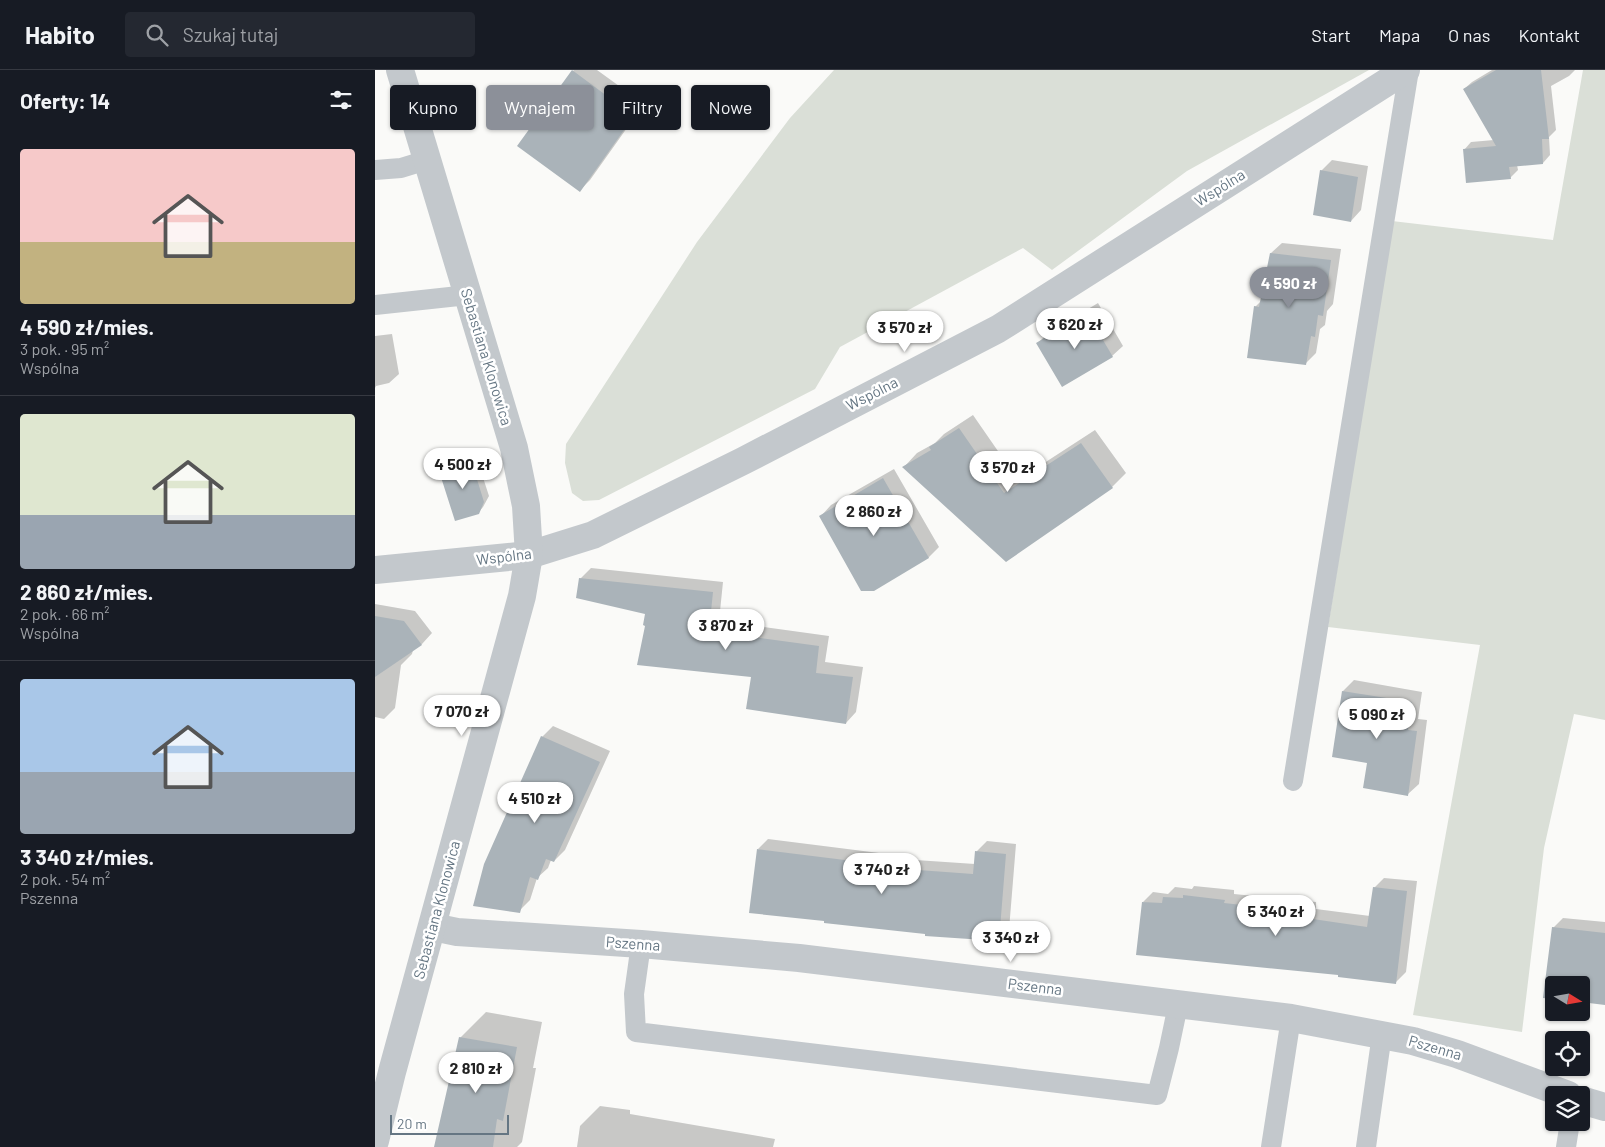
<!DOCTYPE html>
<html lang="pl">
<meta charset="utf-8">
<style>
:root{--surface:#171b24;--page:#242831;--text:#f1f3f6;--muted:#9ea1a6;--line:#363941;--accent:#8c9099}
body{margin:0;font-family:Barlow,sans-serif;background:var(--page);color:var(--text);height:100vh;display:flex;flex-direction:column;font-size:19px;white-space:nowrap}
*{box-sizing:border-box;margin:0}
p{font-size:16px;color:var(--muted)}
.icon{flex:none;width:28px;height:28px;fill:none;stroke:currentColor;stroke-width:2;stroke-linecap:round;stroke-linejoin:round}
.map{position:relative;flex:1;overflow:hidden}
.panel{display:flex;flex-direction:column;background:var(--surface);width:375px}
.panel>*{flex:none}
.top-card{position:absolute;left:15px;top:15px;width:475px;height:45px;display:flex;gap:10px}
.needle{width:32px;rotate:101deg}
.fabs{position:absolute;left:1170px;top:906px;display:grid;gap:10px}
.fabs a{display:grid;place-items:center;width:45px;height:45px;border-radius:5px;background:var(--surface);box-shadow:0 1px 4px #0004;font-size:25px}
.scale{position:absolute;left:15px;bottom:12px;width:119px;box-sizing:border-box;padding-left:5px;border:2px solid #657683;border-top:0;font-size:14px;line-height:18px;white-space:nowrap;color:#657683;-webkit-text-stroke:4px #fff;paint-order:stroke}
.price{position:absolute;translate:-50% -42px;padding:0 11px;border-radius:18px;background:#fff;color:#222;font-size:16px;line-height:32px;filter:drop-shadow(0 1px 2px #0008)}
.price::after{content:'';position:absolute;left:50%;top:30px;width:15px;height:11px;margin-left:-8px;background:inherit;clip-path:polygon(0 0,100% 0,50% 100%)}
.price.selected{background:var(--accent);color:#fff}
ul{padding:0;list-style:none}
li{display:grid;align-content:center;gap:10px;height:265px;padding:0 20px}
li+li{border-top:1px solid var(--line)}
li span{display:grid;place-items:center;height:155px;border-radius:5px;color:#555}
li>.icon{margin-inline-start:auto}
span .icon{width:90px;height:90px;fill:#fffc;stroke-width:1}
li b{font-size:21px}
h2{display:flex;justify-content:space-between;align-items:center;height:60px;padding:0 20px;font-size:21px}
.chip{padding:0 18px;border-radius:5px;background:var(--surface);box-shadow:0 1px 4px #0004;font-size:18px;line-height:45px}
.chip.selected{background:var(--accent);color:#fff}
header{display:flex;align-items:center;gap:30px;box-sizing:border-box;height:70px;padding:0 25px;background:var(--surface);border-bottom:1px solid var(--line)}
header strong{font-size:24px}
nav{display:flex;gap:28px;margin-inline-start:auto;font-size:18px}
.search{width:350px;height:45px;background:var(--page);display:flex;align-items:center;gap:12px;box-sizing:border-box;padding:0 18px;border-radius:5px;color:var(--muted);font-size:19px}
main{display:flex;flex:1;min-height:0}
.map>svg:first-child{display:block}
</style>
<header>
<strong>Habito</strong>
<div class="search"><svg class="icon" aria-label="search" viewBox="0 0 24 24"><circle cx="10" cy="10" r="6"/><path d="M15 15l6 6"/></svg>Szukaj tutaj</div>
<nav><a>Start</a><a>Mapa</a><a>O nas</a><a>Kontakt</a></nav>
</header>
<main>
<section class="panel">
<h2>Oferty: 14<svg class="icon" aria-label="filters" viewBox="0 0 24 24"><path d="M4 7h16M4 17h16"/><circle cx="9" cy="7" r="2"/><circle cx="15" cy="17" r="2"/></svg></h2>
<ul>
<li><span style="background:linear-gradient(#f6c9c9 60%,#c2b280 0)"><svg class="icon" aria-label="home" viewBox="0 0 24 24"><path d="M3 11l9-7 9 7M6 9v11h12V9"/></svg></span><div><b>4 590 zł/mies.</b><p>3 pok. · 95 m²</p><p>Wspólna</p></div></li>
<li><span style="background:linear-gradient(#dfe7d0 65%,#9aa5b1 0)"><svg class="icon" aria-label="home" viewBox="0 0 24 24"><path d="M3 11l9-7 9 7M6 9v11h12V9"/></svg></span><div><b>2 860 zł/mies.</b><p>2 pok. · 66 m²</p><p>Wspólna</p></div></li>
<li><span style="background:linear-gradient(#a9c7e8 60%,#9aa5b1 0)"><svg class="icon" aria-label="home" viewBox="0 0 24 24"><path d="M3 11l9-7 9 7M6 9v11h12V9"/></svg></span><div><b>3 340 zł/mies.</b><p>2 pok. · 54 m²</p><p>Pszenna</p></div></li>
</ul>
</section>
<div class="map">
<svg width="1230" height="1077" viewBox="0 0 1230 1077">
<rect width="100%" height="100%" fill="#fafaf8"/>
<path fill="#dadfd7" d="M 459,0 L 994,0 L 812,101 L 677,200 L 648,178 L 465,277 L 440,319 L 224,430 L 208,431 L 197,423 L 190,393 L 191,374 L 322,172 L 415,48 Z
M 1208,0 L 1230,0 L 1230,650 L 1199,644 L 1169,778 L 1147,962 L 1038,945 L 1105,575 L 953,557 L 1017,151 L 1178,170 Z"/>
<path fill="#0003" d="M 199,0 L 222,0 L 269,34 L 215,110 L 205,120 L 198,1 Z
M 1117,0 L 1200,0 L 1194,6 L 1176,16 L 1181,60 L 1174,67 L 1175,85 L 1168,93 L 1142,95 L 1143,100 L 1135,108 L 1089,80 L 1096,72 L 1119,70 L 1089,19 L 1097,12 Z
M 957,90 L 993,96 L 986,140 L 976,151 L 946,101 Z
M 907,173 L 966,179 L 958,234 L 952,241 L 950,255 L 945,259 L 941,283 L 930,294 L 880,237 L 887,230 L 896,183 Z
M 723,233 L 748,276 L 737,286 L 663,273 L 673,263 Z
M 17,264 L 24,304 L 14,313 L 1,316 L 0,318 L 0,266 Z
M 598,345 L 643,410 L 720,360 L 751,403 L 737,417 L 631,490 L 529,397 L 542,383 L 560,373 L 569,364 Z
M 101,386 L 114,426 L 108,437 L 103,443 L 66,401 L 71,396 Z
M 519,399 L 564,477 L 553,488 L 446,446 L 456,435 Z
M 216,498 L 348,512 L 344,551 L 454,566 L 450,592 L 488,597 L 481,642 L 471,653 L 272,554 L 271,543 L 205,509 Z
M 0,534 L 40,541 L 57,563 L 47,574 L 38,580 L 37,584 L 26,595 L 20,638 L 9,649 L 0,647 Z
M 979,610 L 1047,622 L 1043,649 L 1052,650 L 1044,714 L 1033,724 L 994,692 L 958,686 L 968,621 Z
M 178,656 L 235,681 L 190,780 L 179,791 L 176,790 L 173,798 L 162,808 L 155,830 L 144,841 L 110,795 L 167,667 Z
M 393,769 L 512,784 L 511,788 L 600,794 L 602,781 L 612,771 L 641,774 L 634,860 L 624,870 L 551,863 L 383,779 Z
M 1009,808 L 1042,811 L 1031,902 L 1021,912 L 965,903 L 768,832 L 778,822 L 793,824 L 800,817 L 817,819 L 819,816 L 859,820 L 859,824 L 941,832 L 941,839 L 995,846 L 999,818 Z
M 1188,848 L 1230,852 L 1230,934 L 1206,915 L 1178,858 Z
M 111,942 L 167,952 L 158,998 L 161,998 L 147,1072 L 142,1077 L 60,1077 L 85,968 Z
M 225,1036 L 255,1040 L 255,1044 L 400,1069 L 398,1077 L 202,1077 L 205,1056 Z"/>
<path fill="#aab3b9" d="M 197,0 L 259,46 L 205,122 L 142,76 Z
M 1121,0 L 1166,0 L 1174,69 L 1167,69 L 1168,94 L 1134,97 L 1136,109 L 1091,113 L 1088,79 L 1121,76 L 1088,19 Z
M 945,100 L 983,107 L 976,152 L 938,145 Z
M 895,183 L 956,190 L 948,246 L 943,245 L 940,267 L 936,266 L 931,295 L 872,288 L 879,236 L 884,237 Z
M 712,243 L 738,287 L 687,317 L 661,273 Z
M 584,358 L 629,423 L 706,373 L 738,418 L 631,492 L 527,397 L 556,380 L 554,377 Z
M 96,390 L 109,432 L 104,444 L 80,451 L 64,401 Z
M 508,408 L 554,488 L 499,521 L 486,521 L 444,446 Z
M 204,508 L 338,522 L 334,561 L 444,576 L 441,603 L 478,607 L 471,654 L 371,639 L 376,607 L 262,595 L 270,556 L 268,555 L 270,544 L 201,528 Z
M 0,546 L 29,551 L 47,575 L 0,607 Z
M 967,621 L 1037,632 L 1033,660 L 1042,661 L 1033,726 L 988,718 L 992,693 L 957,687 Z
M 166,666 L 225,692 L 179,792 L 171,789 L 163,810 L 155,807 L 145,843 L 98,836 L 109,794 Z
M 382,779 L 502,794 L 502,797 L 598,804 L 600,781 L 631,784 L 624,871 L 550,866 L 550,864 L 449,853 L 449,851 L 374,843 Z
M 998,817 L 1032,821 L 1021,914 L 963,907 L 963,905 L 761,885 L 767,832 L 787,833 L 788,827 L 808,828 L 808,825 L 850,830 L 849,833 L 932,842 L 931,848 L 992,857 Z
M 1177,857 L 1230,863 L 1230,935 L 1206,932 L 1206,915 L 1179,915 L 1179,929 L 1168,928 Z
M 84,967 L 142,977 L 128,1051 L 122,1049 L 118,1077 L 59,1077 Z"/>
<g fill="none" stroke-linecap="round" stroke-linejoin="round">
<path stroke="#c3c8cc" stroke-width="20" d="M 0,100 L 26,98 L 52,90
M 0,235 L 93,225
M 918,711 L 1034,0
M 266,874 L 259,924 L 261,962 L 782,1025 L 794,978 L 803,935
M 896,1077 L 916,948
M 991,1077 L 1007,964
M 1191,1077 L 1195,1052"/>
<path stroke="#c3c8cc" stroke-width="28" d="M 0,500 L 154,485 L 218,465 L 368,391 L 623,259 L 1031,0
M 58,857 L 82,862 L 266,874 L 424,888 L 916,948 L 1038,971 L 1082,984 L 1193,1025
M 1206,1030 L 1230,1037"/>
<path stroke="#c3c8cc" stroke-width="28" d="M 0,1071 L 17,1002 L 147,526 L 154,485 L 151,436 L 139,378 L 25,0"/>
</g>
<g text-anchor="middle" stroke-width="5" stroke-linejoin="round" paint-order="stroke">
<g font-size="15" fill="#657683" stroke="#fff">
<text transform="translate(845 118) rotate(-32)" y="5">Wspólna</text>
<text transform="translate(111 287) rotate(73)" y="5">Sebastiana Klonowica</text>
<text transform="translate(497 324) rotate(-27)" y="5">Wspólna</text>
<text transform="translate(129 487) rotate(-7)" y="5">Wspólna</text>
<text transform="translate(62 840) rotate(-75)" y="5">Sebastiana Klonowica</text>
<text transform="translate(258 874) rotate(4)" y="5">Pszenna</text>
<text transform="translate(660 917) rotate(7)" y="5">Pszenna</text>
<text transform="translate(1060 978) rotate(16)" y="5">Pszenna</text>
</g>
</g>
</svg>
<div class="fabs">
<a><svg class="needle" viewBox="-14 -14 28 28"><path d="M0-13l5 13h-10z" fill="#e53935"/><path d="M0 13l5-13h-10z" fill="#9ea1a6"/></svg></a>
<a><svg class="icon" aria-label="locate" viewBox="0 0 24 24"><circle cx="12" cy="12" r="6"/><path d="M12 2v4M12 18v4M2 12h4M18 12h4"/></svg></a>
<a><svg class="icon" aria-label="layers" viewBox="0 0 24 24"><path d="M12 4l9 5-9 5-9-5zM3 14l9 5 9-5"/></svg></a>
</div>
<div class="scale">20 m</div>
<b class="price selected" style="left:914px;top:239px">4 590 zł</b>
<b class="price" style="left:700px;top:280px">3 620 zł</b>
<b class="price" style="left:530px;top:283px">3 570 zł</b>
<b class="price" style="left:88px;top:420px">4 500 zł</b>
<b class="price" style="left:633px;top:423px">3 570 zł</b>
<b class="price" style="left:499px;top:467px">2 860 zł</b>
<b class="price" style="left:351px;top:581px">3 870 zł</b>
<b class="price" style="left:87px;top:667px">7 070 zł</b>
<b class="price" style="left:1002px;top:670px">5 090 zł</b>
<b class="price" style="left:160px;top:754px">4 510 zł</b>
<b class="price" style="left:507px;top:825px">3 740 zł</b>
<b class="price" style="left:901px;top:867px">5 340 zł</b>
<b class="price" style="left:636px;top:893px">3 340 zł</b>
<b class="price" style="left:101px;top:1024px">2 810 zł</b>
<div class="top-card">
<a class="chip">Kupno</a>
<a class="chip selected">Wynajem</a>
<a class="chip">Filtry</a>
<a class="chip">Nowe</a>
</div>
</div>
</main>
